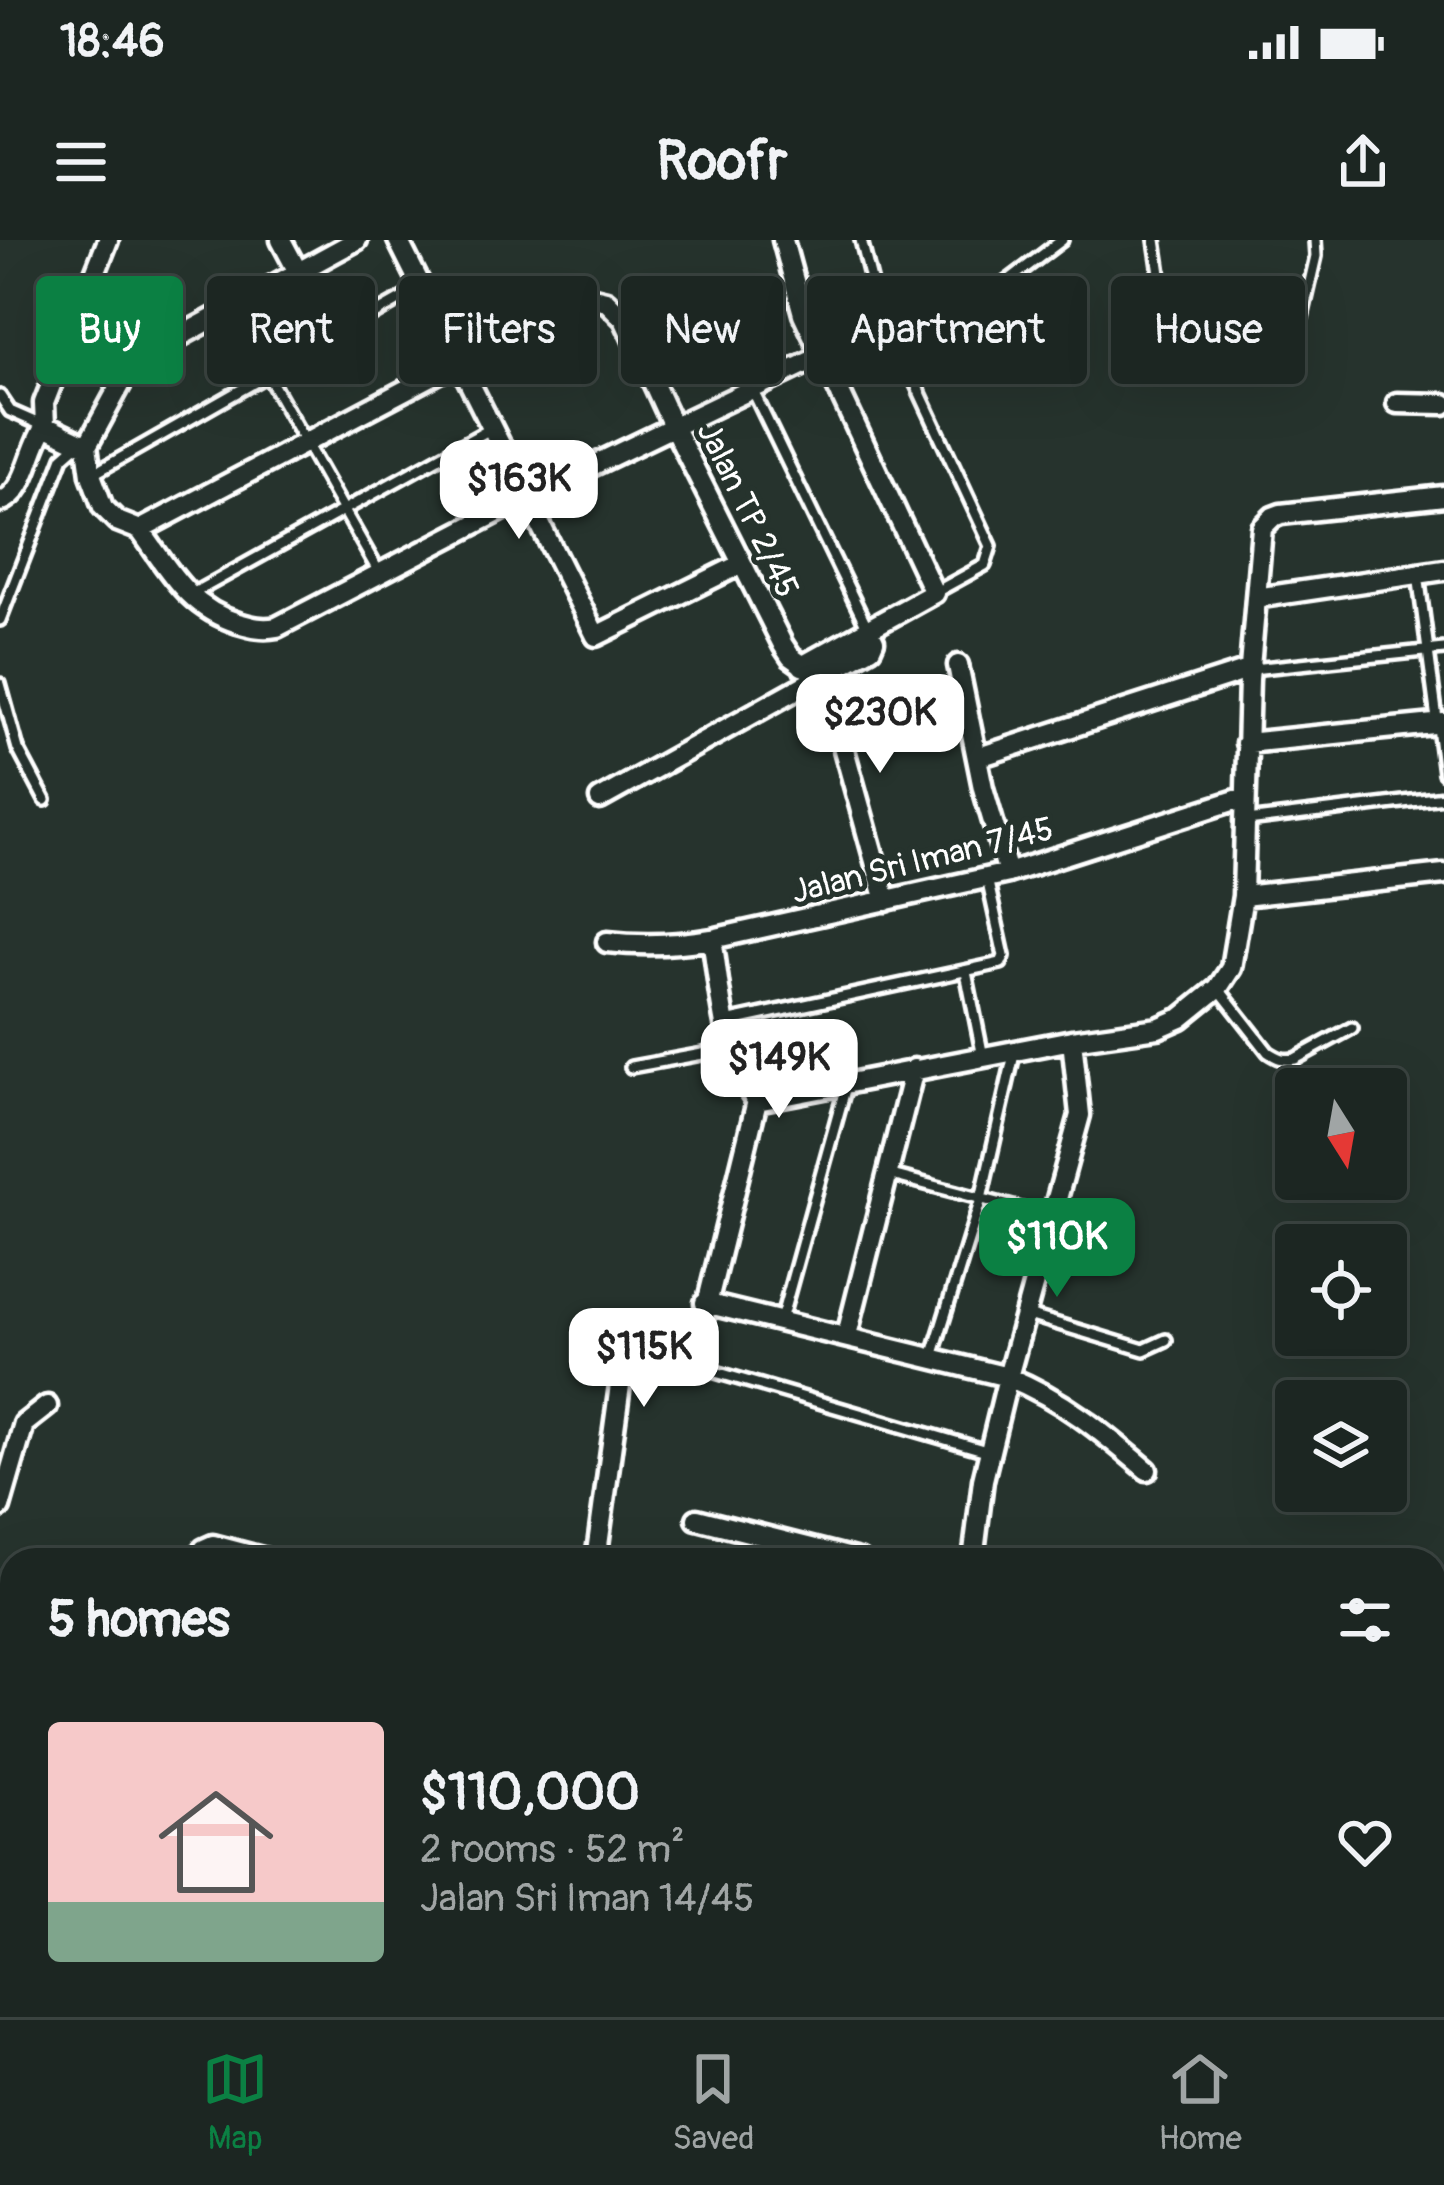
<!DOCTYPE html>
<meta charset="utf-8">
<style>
:root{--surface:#1c2622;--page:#252e2a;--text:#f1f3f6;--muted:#a0a5a5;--line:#3a4340;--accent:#0b8043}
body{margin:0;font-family:Pangolin,sans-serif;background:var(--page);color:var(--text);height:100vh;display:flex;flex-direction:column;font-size:45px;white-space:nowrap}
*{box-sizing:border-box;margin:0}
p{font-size:39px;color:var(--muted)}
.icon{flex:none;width:66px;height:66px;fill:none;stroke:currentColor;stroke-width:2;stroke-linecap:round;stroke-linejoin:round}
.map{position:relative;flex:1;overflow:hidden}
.details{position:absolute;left:0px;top:1308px;width:1446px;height:471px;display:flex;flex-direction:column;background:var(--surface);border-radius:36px 36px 0 0;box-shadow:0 12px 48px #0002,0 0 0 3px var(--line)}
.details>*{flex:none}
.hud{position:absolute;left:36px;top:36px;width:1374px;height:108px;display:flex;gap:24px}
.needle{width:78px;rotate:169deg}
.buttons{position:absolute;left:1275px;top:828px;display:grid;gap:24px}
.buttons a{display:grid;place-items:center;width:132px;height:132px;border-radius:12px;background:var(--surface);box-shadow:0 12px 48px #0002,0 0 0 3px var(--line);font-size:60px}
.price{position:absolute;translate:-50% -102px;padding:0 27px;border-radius:24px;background:#fff;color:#222;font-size:39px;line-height:78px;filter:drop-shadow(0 3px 6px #0008)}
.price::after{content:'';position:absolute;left:50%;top:72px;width:36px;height:27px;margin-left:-18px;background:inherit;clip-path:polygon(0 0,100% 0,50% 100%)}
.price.selected{background:var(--accent);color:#fff}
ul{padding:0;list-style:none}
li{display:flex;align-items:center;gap:36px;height:300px;padding:0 48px}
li+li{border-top:3px solid var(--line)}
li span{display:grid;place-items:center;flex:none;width:336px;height:240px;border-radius:12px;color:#555}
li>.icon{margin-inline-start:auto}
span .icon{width:144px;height:144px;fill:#fffc;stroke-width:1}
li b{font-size:51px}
h2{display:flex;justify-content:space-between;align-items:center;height:144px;padding:0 48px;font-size:51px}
.tag{padding:0 42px;border-radius:12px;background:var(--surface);box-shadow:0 12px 48px #0002,0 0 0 3px var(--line);font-size:42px;line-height:108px}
.tag.selected{background:var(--accent);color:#fff}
.status{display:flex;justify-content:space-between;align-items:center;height:84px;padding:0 60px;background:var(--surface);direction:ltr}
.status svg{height:33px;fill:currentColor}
header{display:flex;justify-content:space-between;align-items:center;height:156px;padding:0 48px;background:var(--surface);font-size:54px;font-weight:700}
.tabs{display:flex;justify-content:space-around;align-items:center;height:168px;border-top:3px solid var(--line);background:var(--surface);font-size:33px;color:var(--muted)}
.tabs a{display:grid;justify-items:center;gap:6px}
.tabs .selected{color:var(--accent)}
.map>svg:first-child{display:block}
</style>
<div class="status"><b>18:46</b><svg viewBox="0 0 49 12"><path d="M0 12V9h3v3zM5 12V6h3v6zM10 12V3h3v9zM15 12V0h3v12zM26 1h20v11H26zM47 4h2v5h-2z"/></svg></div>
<header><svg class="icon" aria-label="menu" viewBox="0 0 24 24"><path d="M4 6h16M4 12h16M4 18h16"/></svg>Roofr<svg class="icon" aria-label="share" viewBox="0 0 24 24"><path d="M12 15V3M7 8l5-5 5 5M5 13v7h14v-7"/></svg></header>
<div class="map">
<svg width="1444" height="1777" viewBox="0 0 1444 1777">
<rect width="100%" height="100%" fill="#26332d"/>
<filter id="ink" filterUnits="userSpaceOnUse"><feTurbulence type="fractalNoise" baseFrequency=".00833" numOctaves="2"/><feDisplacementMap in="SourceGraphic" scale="24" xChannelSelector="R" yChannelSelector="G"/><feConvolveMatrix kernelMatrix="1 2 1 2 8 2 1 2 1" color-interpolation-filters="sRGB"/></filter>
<g filter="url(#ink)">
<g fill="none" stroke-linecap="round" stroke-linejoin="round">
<g stroke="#fff" stroke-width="18">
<path id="lane" d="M 861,0 L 875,56 L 991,306 L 985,325 L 934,353
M 1155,0 L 1169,94 L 1174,102 L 1183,104 L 1296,84 L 1302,77 L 1316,16 L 1315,0
M 1000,47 L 1062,0
M 230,69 L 380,334
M 805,74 L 875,56
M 752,149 L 869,391
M 0,156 L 10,171 L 44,186
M 93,234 L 422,47
M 1418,334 L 1444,533
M 192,354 L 492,188
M 0,380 L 63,217 L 80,202
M 1252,429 L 1444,409
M 0,444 L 18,509 L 45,560
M 1247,581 L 1444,557
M 966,732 L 983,817
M 1218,748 L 1268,812 C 1277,818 1283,821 1295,819 L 1352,788
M 726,782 L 1001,723 L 1004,716 L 987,638
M 631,827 L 730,809
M 888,934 L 1051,977
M 1025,1074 L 1144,1110 L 1166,1100
M 781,1080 L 847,842
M 696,1110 L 702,1128 L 990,1212
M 932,1117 L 981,959 L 1015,810
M 1434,1557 L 1444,1560
M 0,1667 L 12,1686
M 669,1777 L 672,1767
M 1110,1777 L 1140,1767"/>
</g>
<g stroke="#fff" stroke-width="27">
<path id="street" d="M 281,0 L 298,32
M 357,0 L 142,117 L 130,127 L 87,206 L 91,235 L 103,267 L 117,281 L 140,290 L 572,62 L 589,57 L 606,61 L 624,79 L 673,186 L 783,405 L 791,417 L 825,441 L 886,661
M 398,0 L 596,396 L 741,324
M 783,0 L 803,74 L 934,353 L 802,426
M 1397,163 L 1444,164
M 87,206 L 45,186 L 44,163 L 108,0
M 0,262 C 27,253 28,211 45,186
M 140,290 C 170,331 187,367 238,383 C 252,387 262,390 277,387 L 527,257 L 821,116
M 1256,358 L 1444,330
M 958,425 L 983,548 L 1008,633
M 1246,503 L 1444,483
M 979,517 L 1251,429
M 600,559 L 871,408 L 874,401 L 869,391
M 1243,656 L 1444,634
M 607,702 C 643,706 676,705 712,699 L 1008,633 L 1245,557
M 757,861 L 1072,800 L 1158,788 L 1181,778 L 1218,748 L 1231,728 L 1243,656 L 1249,439 L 1262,288 L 1273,277 L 1281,274 L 1444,256
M 705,1063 L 1008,1137 C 1064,1160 1101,1191 1147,1230
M 847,1095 L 914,829
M 0,1267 L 24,1184 L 47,1166
M 697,1279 L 859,1320
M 201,1320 L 204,1309 L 213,1305 L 270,1320
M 596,1320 L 620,1145 C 633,1115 666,1115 696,1109 L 757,861 C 722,818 721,752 712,699
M 973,1320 L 983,1240 L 1008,1137 L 1080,875 L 1072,800
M 0,1586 L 12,1588
M 523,1767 L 548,1777
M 1377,1767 L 1416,1777
M 473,1777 L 478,1767
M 605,1777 L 608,1767
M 883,1777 L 885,1767
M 1237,1777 L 1238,1767"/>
</g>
<use href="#lane" stroke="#26332d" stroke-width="9"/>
<use href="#street" stroke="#26332d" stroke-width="18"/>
</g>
</g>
<g text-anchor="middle" stroke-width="10" stroke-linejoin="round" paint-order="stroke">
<g font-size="33" fill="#fff" stroke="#26332d">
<text transform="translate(749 269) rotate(64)" y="12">Jalan TP 2/45</text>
<text transform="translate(922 619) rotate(-14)" y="12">Jalan Sri Iman 7/45</text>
</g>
</g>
</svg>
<div class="buttons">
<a><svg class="needle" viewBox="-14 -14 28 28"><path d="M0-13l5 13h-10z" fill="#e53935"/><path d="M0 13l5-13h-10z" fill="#a0a5a5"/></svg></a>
<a><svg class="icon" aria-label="locate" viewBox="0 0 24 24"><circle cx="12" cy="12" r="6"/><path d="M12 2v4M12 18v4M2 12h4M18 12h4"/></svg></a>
<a><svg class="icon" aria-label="layers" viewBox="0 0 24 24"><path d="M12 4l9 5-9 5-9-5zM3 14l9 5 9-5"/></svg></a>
</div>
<b class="price" style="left:519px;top:302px">$163K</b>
<b class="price" style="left:880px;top:536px">$230K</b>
<b class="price" style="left:779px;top:881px">$149K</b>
<b class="price selected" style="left:1057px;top:1060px">$110K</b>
<b class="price" style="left:644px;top:1170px">$115K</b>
<div class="hud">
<a class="tag selected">Buy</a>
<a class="tag">Rent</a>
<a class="tag">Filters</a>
<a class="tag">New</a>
<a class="tag">Apartment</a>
<a class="tag">House</a>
</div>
<section class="details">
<h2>5 homes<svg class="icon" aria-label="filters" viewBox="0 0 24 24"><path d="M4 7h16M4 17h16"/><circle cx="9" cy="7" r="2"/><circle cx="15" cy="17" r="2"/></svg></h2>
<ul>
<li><span style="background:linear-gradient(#f6c9c9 75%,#7fa58c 0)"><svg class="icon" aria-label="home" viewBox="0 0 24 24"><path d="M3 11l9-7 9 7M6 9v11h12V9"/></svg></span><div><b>$110,000</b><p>2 rooms · 52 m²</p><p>Jalan Sri Iman 14/45</p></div><svg class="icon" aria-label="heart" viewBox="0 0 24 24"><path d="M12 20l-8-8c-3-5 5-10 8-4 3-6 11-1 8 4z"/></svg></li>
</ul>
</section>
</div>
<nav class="tabs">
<a class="selected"><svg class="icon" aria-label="map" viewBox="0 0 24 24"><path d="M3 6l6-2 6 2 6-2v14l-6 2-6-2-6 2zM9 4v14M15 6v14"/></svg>Map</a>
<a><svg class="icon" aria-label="saved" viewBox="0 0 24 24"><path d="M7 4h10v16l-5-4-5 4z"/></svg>Saved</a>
<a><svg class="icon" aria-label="home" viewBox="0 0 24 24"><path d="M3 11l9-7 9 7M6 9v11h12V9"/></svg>Home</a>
</nav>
